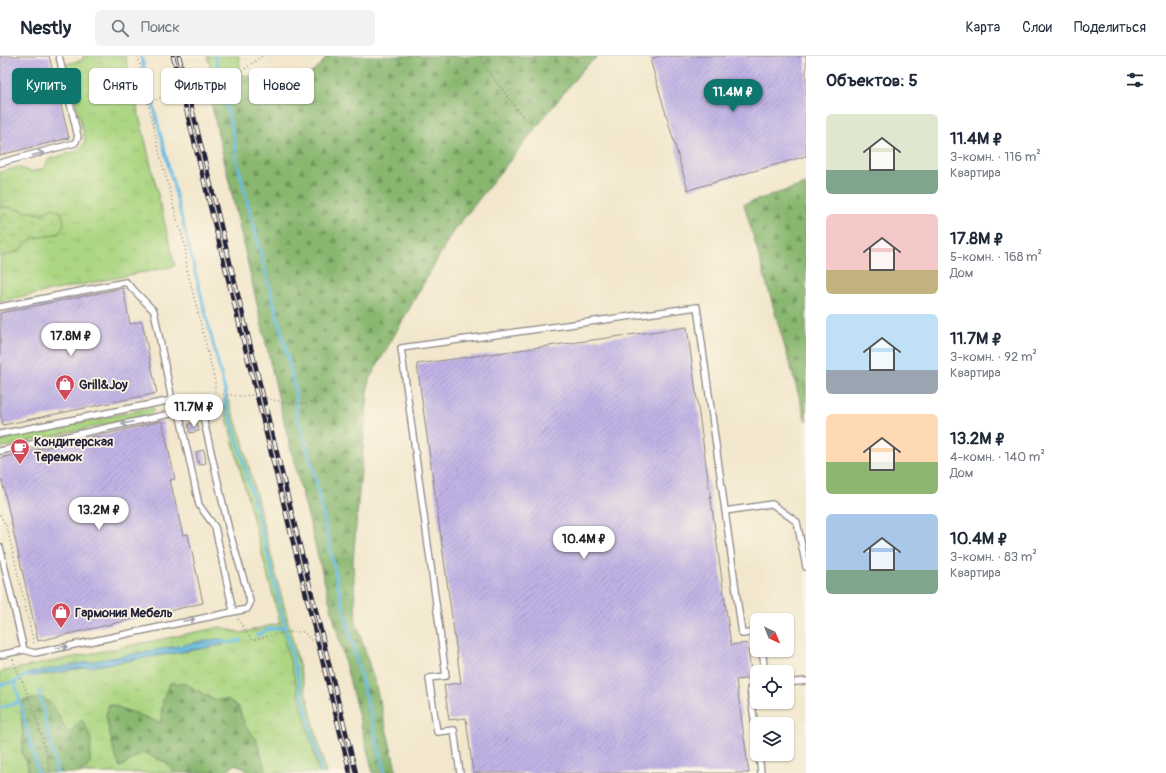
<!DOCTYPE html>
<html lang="ru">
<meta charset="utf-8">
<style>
:root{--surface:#fff;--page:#f2f2f3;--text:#1f2937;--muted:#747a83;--line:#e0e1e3;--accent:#0f766e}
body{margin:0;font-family:Pangolin,sans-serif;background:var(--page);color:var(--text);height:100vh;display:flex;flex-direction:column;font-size:15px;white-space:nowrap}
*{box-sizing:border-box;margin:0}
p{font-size:13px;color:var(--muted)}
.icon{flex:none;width:22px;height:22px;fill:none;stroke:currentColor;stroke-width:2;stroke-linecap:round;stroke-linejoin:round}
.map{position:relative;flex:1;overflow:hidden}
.details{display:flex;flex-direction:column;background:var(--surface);width:360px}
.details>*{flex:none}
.guide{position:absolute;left:12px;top:12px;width:380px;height:36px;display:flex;gap:8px}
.needle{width:26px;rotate:137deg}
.controls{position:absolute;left:750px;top:557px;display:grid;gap:8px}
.controls a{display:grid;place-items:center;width:44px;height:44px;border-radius:6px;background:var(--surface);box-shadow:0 1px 3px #0004;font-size:20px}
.price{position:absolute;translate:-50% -34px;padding:0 9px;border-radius:14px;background:#fff;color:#222;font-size:13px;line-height:26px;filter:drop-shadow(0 1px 2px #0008)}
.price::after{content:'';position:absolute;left:50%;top:24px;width:12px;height:9px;margin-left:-6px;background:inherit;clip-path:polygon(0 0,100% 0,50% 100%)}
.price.active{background:var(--accent);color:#fff}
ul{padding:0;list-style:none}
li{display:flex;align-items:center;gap:12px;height:100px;padding:0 20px}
li span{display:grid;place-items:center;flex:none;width:112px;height:80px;border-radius:6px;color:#555}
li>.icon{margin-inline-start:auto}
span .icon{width:48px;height:48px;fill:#fffc;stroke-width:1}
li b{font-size:17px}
h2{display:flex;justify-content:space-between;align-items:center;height:48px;padding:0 20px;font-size:17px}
.tag{padding:0 14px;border-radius:6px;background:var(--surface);box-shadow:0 1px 3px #0004;font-size:14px;line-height:36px}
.tag.active{background:var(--accent);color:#fff}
header{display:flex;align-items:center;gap:24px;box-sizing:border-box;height:56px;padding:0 20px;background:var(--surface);border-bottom:1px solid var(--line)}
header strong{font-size:19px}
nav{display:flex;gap:22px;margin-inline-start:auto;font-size:14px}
.search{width:280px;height:36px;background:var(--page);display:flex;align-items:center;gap:10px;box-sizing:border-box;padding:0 14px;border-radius:6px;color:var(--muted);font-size:15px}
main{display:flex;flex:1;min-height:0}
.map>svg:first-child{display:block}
</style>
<header>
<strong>Nestly</strong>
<div class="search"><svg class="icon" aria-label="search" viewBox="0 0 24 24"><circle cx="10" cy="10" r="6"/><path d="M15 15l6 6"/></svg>Поиск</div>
<nav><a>Карта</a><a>Слои</a><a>Поделиться</a></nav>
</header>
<main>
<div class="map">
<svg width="806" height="717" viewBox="0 0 806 717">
<defs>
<pattern id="grass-tufts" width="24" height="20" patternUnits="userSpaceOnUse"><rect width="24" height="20" fill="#acd682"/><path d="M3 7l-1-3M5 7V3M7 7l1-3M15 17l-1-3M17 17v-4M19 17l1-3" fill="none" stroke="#94b771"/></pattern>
<pattern id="forest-firs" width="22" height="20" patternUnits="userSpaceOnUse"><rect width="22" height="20" fill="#89b770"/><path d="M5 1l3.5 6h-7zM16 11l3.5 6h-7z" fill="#70945d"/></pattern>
<pattern id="wetland-marsh" width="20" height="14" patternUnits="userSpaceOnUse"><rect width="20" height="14" fill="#acd682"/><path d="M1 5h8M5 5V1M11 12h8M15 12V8" fill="none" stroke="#94b771"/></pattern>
<pattern id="water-rules" width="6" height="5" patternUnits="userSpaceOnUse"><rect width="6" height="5" fill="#67bce3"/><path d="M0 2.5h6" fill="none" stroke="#5498b9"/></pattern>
<pattern id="building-hatch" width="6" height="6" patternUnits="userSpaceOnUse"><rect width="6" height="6" fill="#c1b3e6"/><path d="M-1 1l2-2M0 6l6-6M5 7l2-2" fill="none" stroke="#9c91bc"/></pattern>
</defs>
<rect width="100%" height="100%" fill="#fcf5e5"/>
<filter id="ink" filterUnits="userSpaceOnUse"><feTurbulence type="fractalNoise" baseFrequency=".025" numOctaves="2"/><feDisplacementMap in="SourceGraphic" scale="8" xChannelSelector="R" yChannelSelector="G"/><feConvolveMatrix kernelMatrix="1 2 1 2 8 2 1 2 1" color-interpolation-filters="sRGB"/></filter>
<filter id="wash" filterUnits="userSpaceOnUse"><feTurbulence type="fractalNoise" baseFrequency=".012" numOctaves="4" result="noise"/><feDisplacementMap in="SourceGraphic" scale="16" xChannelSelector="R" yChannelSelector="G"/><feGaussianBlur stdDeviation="0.9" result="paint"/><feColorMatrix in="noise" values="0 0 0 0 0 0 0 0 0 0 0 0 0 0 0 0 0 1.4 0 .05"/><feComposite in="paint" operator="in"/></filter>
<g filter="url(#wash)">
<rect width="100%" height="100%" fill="#f2e7cc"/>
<path fill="url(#grass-tufts)" stroke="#677c5e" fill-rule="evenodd" d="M 83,0 L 125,0 L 175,210 L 0,245 L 0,201 L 19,195 L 31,183 L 58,178 L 41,158 L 0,150 L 0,116 L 18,111 L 31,116 L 44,112 L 49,103 L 77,95 L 84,88 L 85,83 L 66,8 L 83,4 Z
M 207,0 L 239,0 L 241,18 L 217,29 Z
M 149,352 L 152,352 L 154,354 L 151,358 L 0,392 L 0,384 Z
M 280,567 L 301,644 L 319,717 L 267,717 L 255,681 L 244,669 L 239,651 L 229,644 L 214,644 L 186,628 L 170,627 L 163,643 L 161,667 L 109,648 L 106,660 L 110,679 L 120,711 L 143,696 L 167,707 L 175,717 L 81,717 L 90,707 L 68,678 L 54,651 L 23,644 L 21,653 L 23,678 L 22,697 L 28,710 L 28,717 L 0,717 L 0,616 L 221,571 L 241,577 ZM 226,586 L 223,589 L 35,620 L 28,620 Z"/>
<path fill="url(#forest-firs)" stroke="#566c56" d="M 327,0 L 598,0 L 583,13 L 452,177 L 369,324 L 353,505 L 356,566 L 375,627 L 397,717 L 373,717 L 283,362 L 210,42 L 217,29 L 241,18 L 285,30 L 305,23 L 323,6 Z
M 806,128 L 806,365 L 744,148 Z
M 170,627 L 186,628 L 214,644 L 229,644 L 239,652 L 244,669 L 255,681 L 267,717 L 249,717 L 246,714 L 236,708 L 224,717 L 175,717 L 167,707 L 143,696 L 120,711 L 115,699 L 106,660 L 109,648 L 161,667 L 163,643 Z
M 44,642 L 54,651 L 68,678 L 82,664 L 91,683 L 90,707 L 81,717 L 28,717 L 28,710 L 22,697 L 23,678 L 21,653 L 23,644 Z"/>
<path fill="url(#wetland-marsh)" stroke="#677c5e" d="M 0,150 L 41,158 L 53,152 L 62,157 L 64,169 L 58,178 L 31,183 L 19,195 L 0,201 Z
M 227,341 L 242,383 L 326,717 L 319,717 L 224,351 L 224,342 Z"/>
<path fill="url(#water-rules)" stroke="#446f8f" d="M 216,583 L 223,583 L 226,586 L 223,589 L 35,620 L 27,620 L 28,617 Z"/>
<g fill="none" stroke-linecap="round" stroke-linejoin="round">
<path stroke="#67bce3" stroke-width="3" d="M 141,0 L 226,339 L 226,347 L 238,385 L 270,507 L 285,571 L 322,717
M 215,0 L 235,86 L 237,106 L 288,302 L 296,339 L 296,355 L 314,416 L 337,526 L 385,717
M 257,579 L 263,577 L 265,574 L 285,571
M 222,585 L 230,587 L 241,584
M 15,626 L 26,619 L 31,619
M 0,629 L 15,626 L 38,717
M 39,635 L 57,717
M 0,652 L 20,646"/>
</g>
<g id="blocks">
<path fill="url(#building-hatch)" d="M 0,0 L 49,0 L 69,82 L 0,99 Z
M 660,0 L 806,0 L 806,100 L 688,134 L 650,3 Z
M 123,232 L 130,268 L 142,265 L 157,337 L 3,369 L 0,357 L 0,257 Z
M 687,271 L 731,589 L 747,587 L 752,622 L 736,624 L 749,717 L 473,717 L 466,662 L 449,664 L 444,629 L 461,627 L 417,308 Z
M 162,365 L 175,423 L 170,424 L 183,479 L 188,478 L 203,547 L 38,585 L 2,425 L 0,425 L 0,402 Z
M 197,366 L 199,375 L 190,377 L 188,368 Z
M 204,394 L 206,407 L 199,409 L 196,396 Z"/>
</g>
</g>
<g filter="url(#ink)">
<use href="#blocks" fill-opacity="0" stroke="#8a8484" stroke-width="1"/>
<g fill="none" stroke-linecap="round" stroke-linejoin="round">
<g stroke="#8a8484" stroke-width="8">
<path id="service" d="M 0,107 L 75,87 L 78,81 L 59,0
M 0,251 L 126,226 L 154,255 L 172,344 L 0,378
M 179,356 L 199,449 L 215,471 L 233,555
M 0,395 L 179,356 C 190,354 195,352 203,361 L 229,474 L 249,541 L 250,547 L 247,553 L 35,597 L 24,594 L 0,599
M 725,455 L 772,448 L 797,466 L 806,511
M 0,491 L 24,594
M 762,594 L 765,616
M 787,627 L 806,625
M 757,632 L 750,633 L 757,685
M 759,698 L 761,717
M 460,717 L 454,674 L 437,676 L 429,622 L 446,620 L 401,292 L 697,251 L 742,578 L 757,576"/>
</g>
<path stroke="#8a8484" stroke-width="1.5" stroke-dasharray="1 3" stroke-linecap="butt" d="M 138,0 L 160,100 L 172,142 L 173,149 L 185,189 L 187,213 L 215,325 L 215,339 L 204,352
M 480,0 L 488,15 L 526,65
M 148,46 C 157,45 166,37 174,38 C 180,38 185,40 191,40 C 198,34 201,27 206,20 C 214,8 230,13 242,15 L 262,0
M 215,339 L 219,338 L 242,340 L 253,339 L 291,348 L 307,347 L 320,340
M 0,459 L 7,471 L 34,588
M 238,563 L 252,584 L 286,576 L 304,576 L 312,586
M 13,603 C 16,615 22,624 26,634 C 37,661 45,689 50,717"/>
<use href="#service" stroke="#fff" stroke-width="5.5"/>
<g stroke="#22223b" stroke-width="4.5">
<path id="rail" d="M 173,0 L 350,717
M 179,0 L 356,717"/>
</g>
<use href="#rail" stroke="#fcf5e5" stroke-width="3" stroke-dasharray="9" stroke-linecap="butt"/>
</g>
<defs><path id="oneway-shaft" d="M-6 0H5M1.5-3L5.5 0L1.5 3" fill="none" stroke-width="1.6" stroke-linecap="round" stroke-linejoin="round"/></defs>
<g stroke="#9c9ca7">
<use href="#oneway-shaft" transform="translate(38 98) rotate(-14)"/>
<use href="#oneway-shaft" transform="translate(127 367) rotate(168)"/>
<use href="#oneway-shaft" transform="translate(189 564) rotate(-12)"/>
<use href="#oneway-shaft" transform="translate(62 591) rotate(-12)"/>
</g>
</g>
<defs>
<g id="shop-pin" transform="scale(1)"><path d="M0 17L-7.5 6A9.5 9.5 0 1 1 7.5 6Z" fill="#d1495b" stroke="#fcf5e5"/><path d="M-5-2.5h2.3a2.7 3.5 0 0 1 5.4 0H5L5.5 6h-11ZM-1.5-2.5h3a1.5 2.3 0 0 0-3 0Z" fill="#fff"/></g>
<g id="cafe-pin" transform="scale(1)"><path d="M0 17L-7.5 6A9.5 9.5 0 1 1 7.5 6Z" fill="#d1495b" stroke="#fcf5e5"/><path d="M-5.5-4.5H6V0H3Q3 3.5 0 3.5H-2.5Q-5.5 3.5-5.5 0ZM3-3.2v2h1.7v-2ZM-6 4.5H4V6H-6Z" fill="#fff"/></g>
</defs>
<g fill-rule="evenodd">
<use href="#shop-pin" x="65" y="328"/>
<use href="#cafe-pin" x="20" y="392"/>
<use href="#shop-pin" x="61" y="556"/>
</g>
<g text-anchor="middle" stroke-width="3.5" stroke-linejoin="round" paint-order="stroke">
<g font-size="13" font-weight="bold" fill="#22223b" stroke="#fcf5e5" text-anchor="start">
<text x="79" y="333">Grill&amp;Joy</text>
<text x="34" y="390">Кондитерская<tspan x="34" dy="15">Теремок</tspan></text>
<text x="75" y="561">Гармония Мебель</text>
</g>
</g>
</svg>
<div class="controls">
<a><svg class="needle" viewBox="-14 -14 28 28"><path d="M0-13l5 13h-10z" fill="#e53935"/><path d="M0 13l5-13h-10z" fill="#747a83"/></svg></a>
<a><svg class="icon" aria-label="locate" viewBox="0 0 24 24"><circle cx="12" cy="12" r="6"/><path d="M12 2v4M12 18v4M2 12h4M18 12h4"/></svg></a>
<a><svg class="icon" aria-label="layers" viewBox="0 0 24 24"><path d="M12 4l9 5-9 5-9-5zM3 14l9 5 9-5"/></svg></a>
</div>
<b class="price active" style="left:733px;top:57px">11.4M ₽</b>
<b class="price" style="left:71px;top:301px">17.8M ₽</b>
<b class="price" style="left:194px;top:372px">11.7M ₽</b>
<b class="price" style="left:99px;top:475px">13.2M ₽</b>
<b class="price" style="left:584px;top:504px">10.4M ₽</b>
<div class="guide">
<a class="tag active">Купить</a>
<a class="tag">Снять</a>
<a class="tag">Фильтры</a>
<a class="tag">Новое</a>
</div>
</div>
<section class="details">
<h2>Объектов: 5<svg class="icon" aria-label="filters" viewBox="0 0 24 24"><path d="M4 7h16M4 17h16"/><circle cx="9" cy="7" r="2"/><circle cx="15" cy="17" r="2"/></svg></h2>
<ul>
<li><span style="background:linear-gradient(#dfe7d0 70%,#7fa58c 0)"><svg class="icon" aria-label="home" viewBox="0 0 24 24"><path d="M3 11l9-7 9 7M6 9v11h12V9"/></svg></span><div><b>11.4M ₽</b><p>3-комн. · 116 m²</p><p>Квартира</p></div></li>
<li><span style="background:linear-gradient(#f6c9c9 70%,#c2b280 0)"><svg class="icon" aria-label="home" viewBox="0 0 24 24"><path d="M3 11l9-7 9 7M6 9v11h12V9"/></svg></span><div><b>17.8M ₽</b><p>5-комн. · 168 m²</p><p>Дом</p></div></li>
<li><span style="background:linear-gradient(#bfe0f5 70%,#9aa5b1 0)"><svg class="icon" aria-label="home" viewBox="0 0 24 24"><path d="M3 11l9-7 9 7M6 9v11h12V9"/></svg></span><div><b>11.7M ₽</b><p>3-комн. · 92 m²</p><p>Квартира</p></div></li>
<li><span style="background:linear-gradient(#ffd9b3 60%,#8fb573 0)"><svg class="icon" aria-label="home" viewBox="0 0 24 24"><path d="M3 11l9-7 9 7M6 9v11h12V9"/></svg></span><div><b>13.2M ₽</b><p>4-комн. · 140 m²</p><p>Дом</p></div></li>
<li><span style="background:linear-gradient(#a9c7e8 70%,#7fa58c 0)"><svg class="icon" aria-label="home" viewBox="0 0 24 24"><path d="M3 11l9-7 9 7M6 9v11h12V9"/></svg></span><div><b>10.4M ₽</b><p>3-комн. · 83 m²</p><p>Квартира</p></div></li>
</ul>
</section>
</main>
